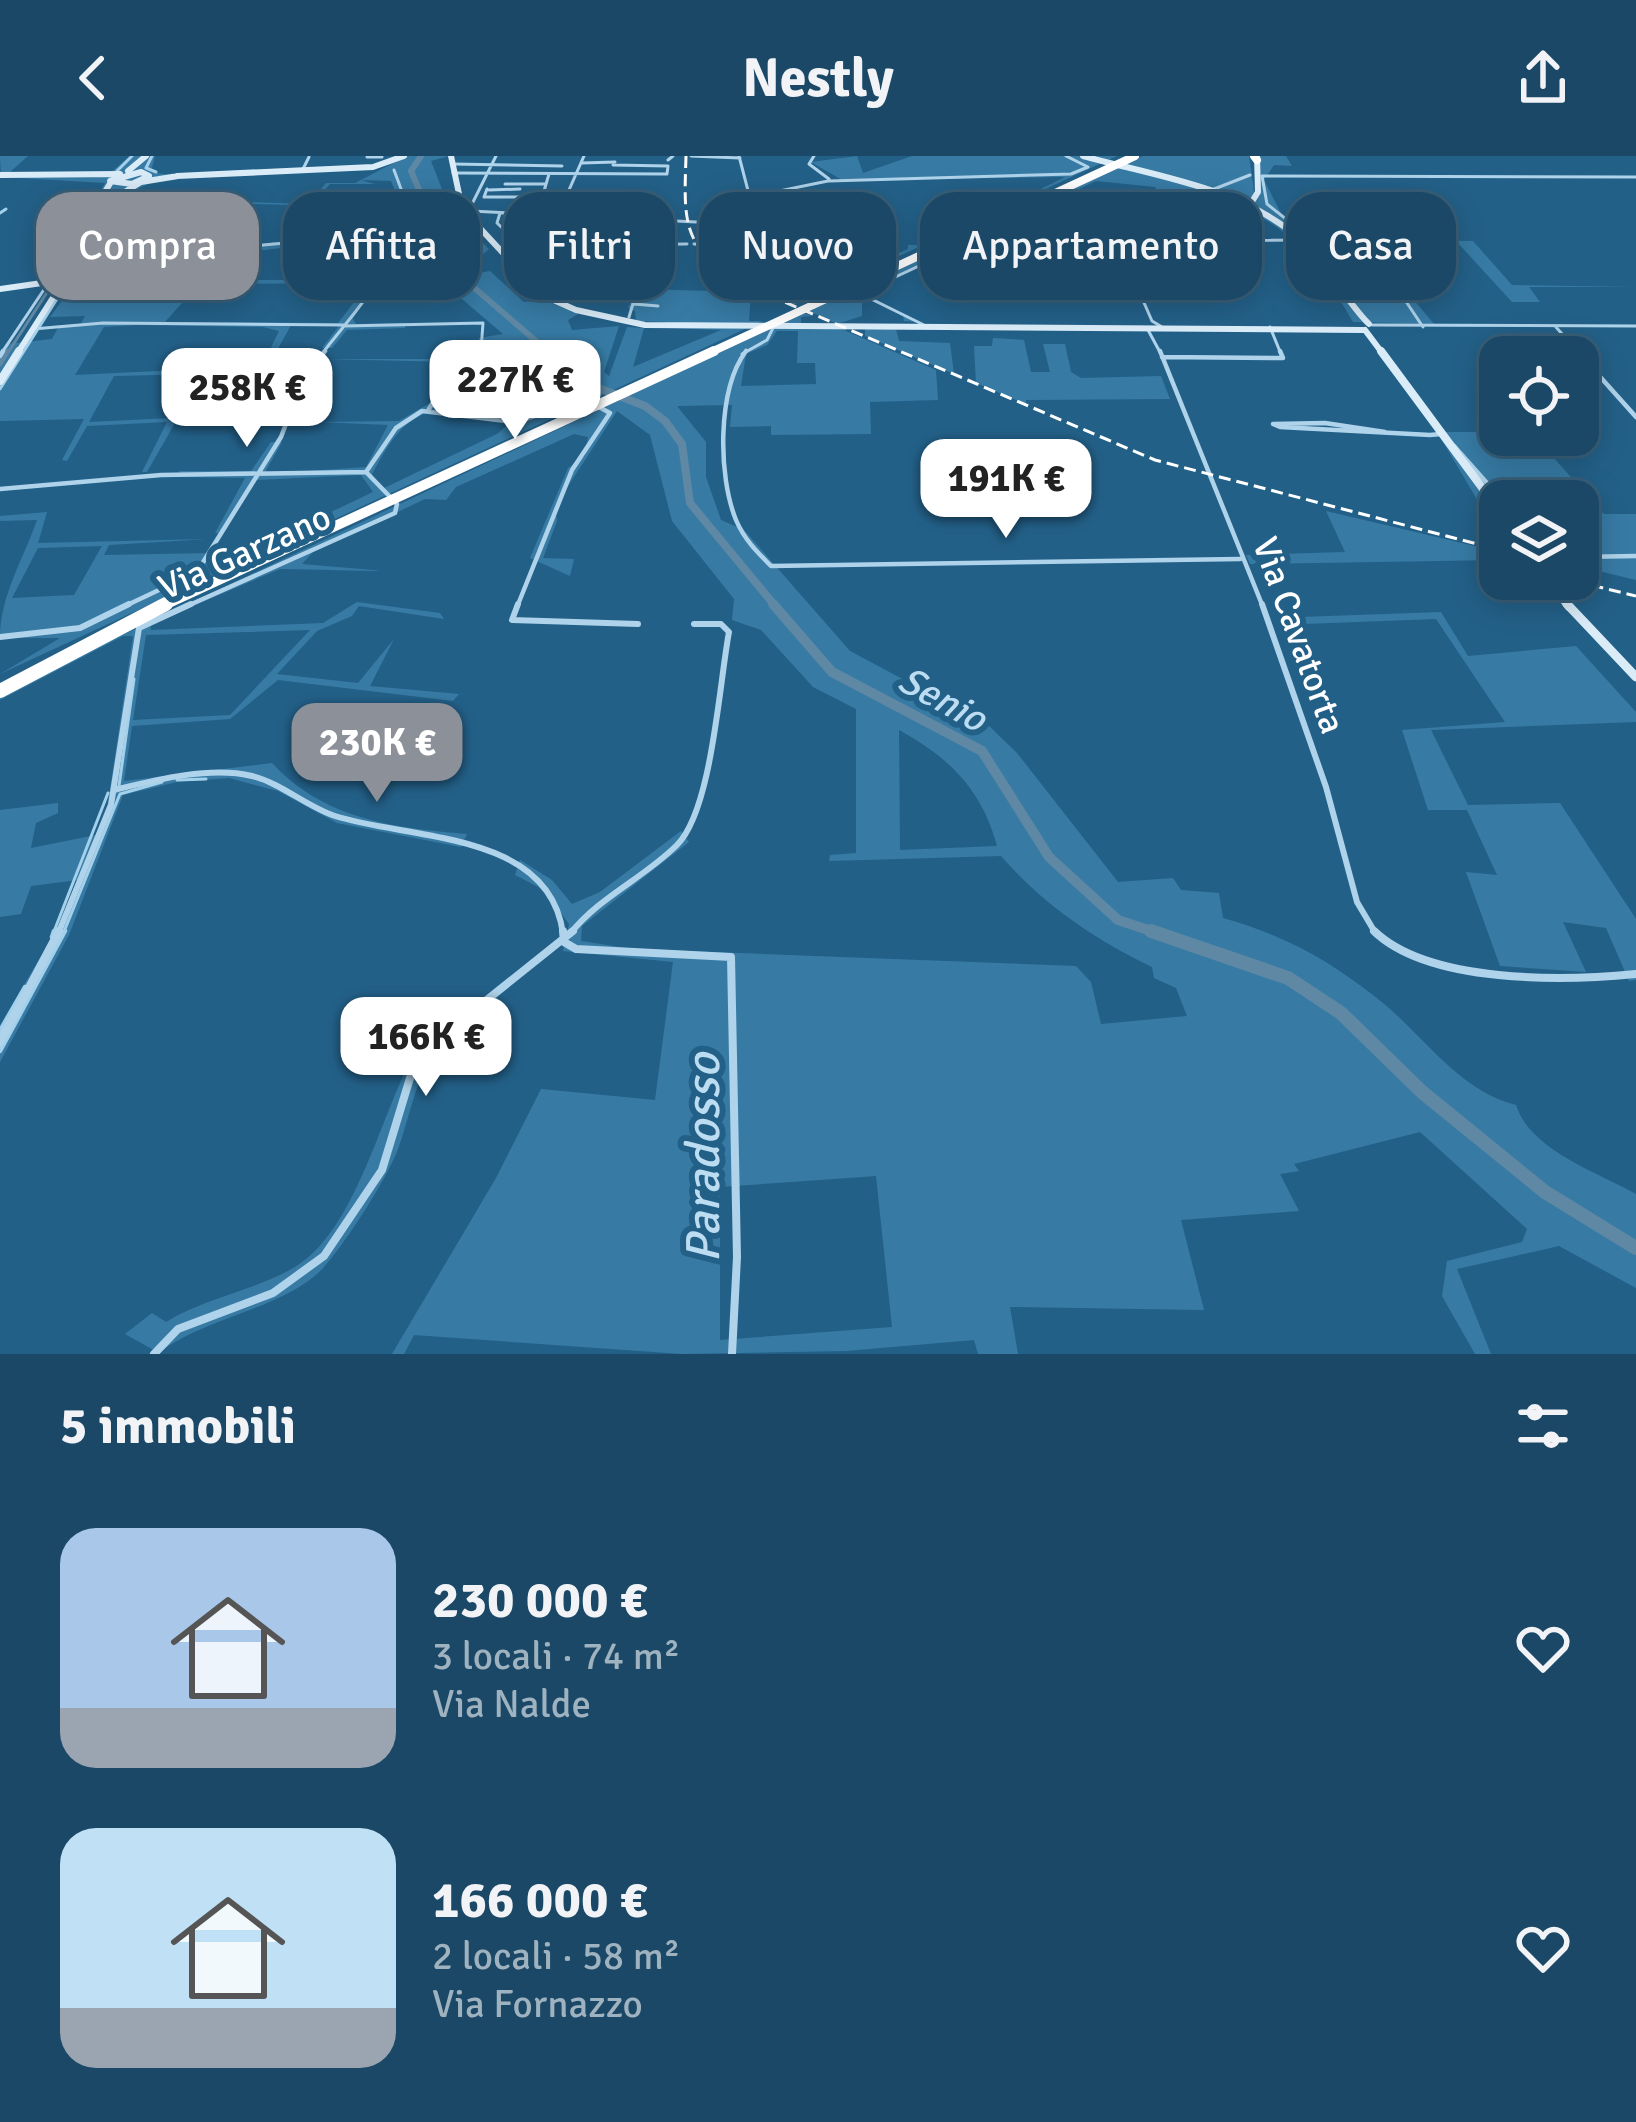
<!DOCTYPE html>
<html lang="it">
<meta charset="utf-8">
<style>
:root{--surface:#1a4866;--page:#27526f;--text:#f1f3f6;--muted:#9fb2bf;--line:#38607a;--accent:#8c9099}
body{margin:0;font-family:Signika,sans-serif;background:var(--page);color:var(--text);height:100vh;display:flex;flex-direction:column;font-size:45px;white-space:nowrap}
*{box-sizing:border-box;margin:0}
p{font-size:39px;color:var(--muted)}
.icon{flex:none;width:66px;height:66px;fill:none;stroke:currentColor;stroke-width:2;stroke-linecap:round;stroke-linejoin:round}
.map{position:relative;height:1198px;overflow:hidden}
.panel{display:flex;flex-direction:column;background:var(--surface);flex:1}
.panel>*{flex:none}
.banner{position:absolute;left:36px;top:36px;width:1566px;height:108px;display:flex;gap:24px}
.buttons{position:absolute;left:1479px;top:180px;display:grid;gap:24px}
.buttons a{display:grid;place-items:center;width:120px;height:120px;border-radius:24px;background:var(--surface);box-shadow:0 6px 30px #0003,0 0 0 3px var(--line);font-size:60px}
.price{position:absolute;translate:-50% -102px;padding:0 27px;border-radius:24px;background:#fff;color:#222;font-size:39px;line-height:78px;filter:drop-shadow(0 3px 6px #0008)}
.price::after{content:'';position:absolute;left:50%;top:72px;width:36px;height:27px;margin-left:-18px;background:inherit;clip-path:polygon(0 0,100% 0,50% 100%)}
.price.on{background:var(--accent);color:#fff}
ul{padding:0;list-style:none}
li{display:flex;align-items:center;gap:36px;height:300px;padding:0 60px}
li span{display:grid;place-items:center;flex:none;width:336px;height:240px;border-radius:36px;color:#555}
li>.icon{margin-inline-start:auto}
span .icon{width:144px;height:144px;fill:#fffc;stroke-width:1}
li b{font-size:51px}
h2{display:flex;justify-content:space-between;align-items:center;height:144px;padding:0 60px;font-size:51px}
.chip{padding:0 42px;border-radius:36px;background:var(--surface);box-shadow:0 6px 30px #0003,0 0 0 3px var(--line);font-size:42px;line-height:108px}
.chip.on{background:var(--accent);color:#fff}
header{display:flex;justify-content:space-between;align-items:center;height:156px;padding:0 60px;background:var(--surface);font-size:54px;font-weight:700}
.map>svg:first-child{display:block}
</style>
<header><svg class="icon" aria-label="back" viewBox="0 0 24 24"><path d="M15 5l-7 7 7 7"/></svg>Nestly<svg class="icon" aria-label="share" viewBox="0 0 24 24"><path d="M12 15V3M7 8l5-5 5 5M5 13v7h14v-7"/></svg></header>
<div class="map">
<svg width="1636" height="1198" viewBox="0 0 1636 1198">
<rect width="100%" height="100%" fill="#236088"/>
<path fill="#377ba5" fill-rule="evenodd" d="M 0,0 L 28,0 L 9,17 L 110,17 L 130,0 L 155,0 L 151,16 L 170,19 L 139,32 L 128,52 L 178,50 L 192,44 L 308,48 L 326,27 L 355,27 L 407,0 L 449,0 L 431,5 L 442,33 L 455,48 L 442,50 L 446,61 L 435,63 L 436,68 L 455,75 L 468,73 L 489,93 L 481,100 L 423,90 L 467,119 L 490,115 L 524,146 L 544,144 L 578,158 L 568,164 L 572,174 L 619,170 L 604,216 L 609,220 L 627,171 L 644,172 L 633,211 L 721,174 L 666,172 L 666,166 L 636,165 L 635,155 L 628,152 L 637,133 L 751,136 L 749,165 L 762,165 L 0,518 L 60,482 L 0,482 C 0,440 23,404 37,364 L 0,365 L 0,360 L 47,356 L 38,387 L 208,383 L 109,389 L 104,399 L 212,397 L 208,407 L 224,408 L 275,382 L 255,378 L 285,378 L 373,336 L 361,319 L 256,324 L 222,378 L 215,377 L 245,322 L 180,321 L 179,315 L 251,315 L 271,286 L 282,286 L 264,318 L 366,311 L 388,269 L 320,266 L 399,265 L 430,247 L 453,206 L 324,203 L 454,203 L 476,194 L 479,182 L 503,178 L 462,143 L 453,145 L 431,136 L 424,115 L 391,98 L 353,163 L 356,168 L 406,167 L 405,172 L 347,174 L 332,192 L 322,192 L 339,170 L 291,169 L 267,213 L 203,218 L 147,316 L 142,316 L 167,266 L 87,270 L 67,305 L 62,304 L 84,263 L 0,265 L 0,196 L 6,188 L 52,183 L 58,172 L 80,169 L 85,160 L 50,161 L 64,142 L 134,136 L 157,113 L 140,110 L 157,109 L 183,68 L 167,67 L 174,53 L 121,55 L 96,101 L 74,102 L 61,123 L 36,126 L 52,101 L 62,99 L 105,27 L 1,21 ZM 360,24 L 391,25 L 402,52 L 383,79 L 382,101 L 367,125 L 340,125 L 359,97 L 335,124 L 203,124 L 212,112 L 185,113 L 189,104 L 333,85 L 274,86 L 184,103 L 205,66 L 173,65 L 186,46 L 294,49 L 289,55 L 303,50 L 375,54 L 312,48 L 330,28 L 375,28 ZM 199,128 L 351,127 L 368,128 L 338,167 L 165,166 ZM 137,169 L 263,171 L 279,175 L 262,210 L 75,219 L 104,171 ZM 513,191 L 575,240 L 513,264 L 497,278 L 382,333 L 372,318 C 389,288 402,261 438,253 L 444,236 L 519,243 L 442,234 C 455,202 482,195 513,191 ZM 199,218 L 172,262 L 89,266 L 114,220 ZM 102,390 L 74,439 L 12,442 L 38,392 Z
M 857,0 L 863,17 L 912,0 L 1117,0 L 974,66 L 1065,21 L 842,24 L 811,6 Z
M 1143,0 L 1249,0 L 1254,35 L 1260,35 L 1260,0 L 1286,0 L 1292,10 L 1274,9 L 1264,24 L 1283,61 L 1316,82 L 1473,85 L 1512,129 L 1636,131 L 1529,131 L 1540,146 L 1512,146 L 1456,85 L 1316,85 L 1340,119 L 1393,119 L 1434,168 L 1353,166 C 1306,85 1262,37 1161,41 L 1155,31 L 1096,25 L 1005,67 L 992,74 L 993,84 L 1186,84 L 965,89 L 864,137 L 919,166 L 904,165 L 903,158 L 862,141 L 862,160 L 837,168 L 809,155 Z
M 825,76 L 826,88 L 796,89 L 799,102 C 834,126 873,109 908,93 L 908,89 L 923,89 L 793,149 L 736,124 L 703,101 L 752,103 L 753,113 L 795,113 L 785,92 L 756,87 L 773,87 L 776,78 ZM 756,115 L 804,116 L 823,131 L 788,144 L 755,130 Z
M 804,157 L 812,160 L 801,161 L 801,168 L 830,168 L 936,214 L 938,244 L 870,246 L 871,278 L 771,279 L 771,270 L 730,271 L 732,249 L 677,250 L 706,286 L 706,321 L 721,364 L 744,374 L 850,495 L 987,568 L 1017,597 L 1118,726 L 1173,722 L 1181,734 L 1219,737 L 1223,762 C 1284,779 1329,804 1378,843 C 1424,879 1457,934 1516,949 C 1530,994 1597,1016 1636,1038 L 1636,1132 L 1559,1090 L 1457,1113 L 1491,1198 L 1475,1198 L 1442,1140 L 1447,1105 L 1522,1086 L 1527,1073 L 1420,976 L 1294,1008 L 1299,1015 L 1280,1018 L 1299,1055 L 1181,1064 L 1204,1154 L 1010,1151 L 1018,1198 L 978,1198 L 974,1184 L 846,1195 L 682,1198 L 414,1179 L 404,1198 L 392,1198 L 496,1022 L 541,933 L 655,944 L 673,806 L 563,795 L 569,768 L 544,734 L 515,719 L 520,704 L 552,724 L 572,748 L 600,736 L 681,675 L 689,686 L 582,770 L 581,785 L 633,793 L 1076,810 L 1091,826 L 1101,868 L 1187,860 L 1176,832 L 1154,822 L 1152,811 C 1094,783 1044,749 1001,700 L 829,705 L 830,699 L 856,697 L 856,553 L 813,531 L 761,474 L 732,464 L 734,443 L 672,365 L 650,279 L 617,255 L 555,350 L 557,365 L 543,402 L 574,403 L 570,420 L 530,402 L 568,312 L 585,300 L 588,281 L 574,278 L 456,331 L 446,344 L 425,343 L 313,396 L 302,408 L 384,415 L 280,413 L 150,468 L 151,474 L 323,467 L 357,446 L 440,457 L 444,463 L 359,450 L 352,460 L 317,475 L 277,518 L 358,527 L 394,483 L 370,530 L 459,538 L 453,545 L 278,524 L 230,563 L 132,570 L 124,625 L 272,607 C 324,663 393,672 467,678 L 461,691 L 337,667 L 278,635 L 229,622 L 177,626 L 123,639 L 69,779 L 0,906 L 0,869 L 59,770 L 78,724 L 31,730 L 21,758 L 0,761 L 0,654 L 58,647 L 58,657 L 36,667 L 31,692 L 96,679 L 108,647 L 133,480 L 123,480 L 0,544 L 0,537 ZM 777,175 L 798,175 L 797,207 L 815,207 L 816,228 L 741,230 L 746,198 L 767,189 ZM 310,474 L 230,559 L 133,564 L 146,479 ZM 899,574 C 950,602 982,634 997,690 L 900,694 ZM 876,1020 L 892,1171 L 720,1184 L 720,1031 Z
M 865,173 L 896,173 L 899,185 L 950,187 L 954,218 L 865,180 Z
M 993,182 L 1024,184 L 1031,216 L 1050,216 L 1043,188 L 1065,188 L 1071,216 L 1081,222 L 1161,220 L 1170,243 L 1026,244 L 1026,248 L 976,227 L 974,190 L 992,190 Z
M 1437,276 L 1494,276 L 1512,293 L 1545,292 L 1604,358 L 1636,358 L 1636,424 L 1578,410 L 1578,398 L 1601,397 L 1578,367 L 1578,345 L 1500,345 L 1500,382 Z
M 1326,355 L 1500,396 L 1500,404 L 1250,408 L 1246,399 L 1345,396 Z
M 1441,456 L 1468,500 L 1576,490 L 1636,556 L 1636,566 L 1431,574 L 1468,649 L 1560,647 L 1636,763 L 1636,824 L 1629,825 L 1606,772 L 1563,766 L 1586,816 L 1500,810 L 1466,716 L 1497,719 L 1467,654 L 1428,654 L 1402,574 L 1505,566 L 1436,463 L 1303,468 L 1300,461 Z
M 422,884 L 440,891 C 414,923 412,955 398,993 C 387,1023 345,1088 323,1112 C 287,1152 204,1161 159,1197 L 125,1178 L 152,1157 L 166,1166 C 207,1141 254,1135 295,1111 C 360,1072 383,944 422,884 Z"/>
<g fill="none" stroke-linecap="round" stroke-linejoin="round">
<path stroke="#a3d0eb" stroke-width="3" d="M 152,0 L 146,12 L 156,16
M 117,15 L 132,0
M 0,57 L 6,53
M 76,112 L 124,40
M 0,233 L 67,127
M 177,624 L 206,623
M 119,630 L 134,523
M 53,778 L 108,637
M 63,778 L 120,638 L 162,626"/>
<path stroke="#a3d0eb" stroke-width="4.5" d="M 52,781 L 54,775
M 0,875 L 25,831
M 0,895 L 65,775"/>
<path stroke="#5f88a4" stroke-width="3" d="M 7,198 L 113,35"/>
<path stroke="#5f88a4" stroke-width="4.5" d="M 0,208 L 8,195"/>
<path stroke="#5f88a4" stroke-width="6" d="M 421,0 L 411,15 L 424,45 L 411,87 L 471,129 L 551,198"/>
<path stroke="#5f88a4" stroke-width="8" d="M 547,195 L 583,226 L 645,250 L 665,265 L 682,288 L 690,347 L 776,451"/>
<path stroke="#5f88a4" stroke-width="10" d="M 773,448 L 832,516 L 982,595 L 1049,701 L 1118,764 L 1160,778"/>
<path stroke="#5f88a4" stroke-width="14" d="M 1151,775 L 1288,822 L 1341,857 L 1422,936 L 1545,1036 L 1636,1092"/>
<path stroke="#afd3ea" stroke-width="3" d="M 691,0 L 740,2
M 739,0 L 757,69 L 753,87
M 814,0 L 809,8 L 829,23
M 367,1 L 382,1
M 668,4 L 673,0
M 582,7 L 615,6
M 452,8 L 562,10
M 613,9 L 668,10
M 302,15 L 309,1
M 453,17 L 667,18 L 668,10
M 829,25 L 1071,18 L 1088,11 L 1066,0
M 505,28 L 546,28
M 487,33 L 484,41 L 542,41
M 489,34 L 520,33
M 1204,37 L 1250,19
M 750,41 L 828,25
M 470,52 L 496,0
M 471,55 L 757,69
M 500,57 L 497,67 L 520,89
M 537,59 L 549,18
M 454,69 L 471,66
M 1310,82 L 1267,48 L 1262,20 L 1636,21
M 512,83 L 545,82
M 594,83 L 609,83 L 609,88
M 1118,87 L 1152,165 L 1162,171
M 694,88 L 787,89 L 801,109 L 849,134
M 537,107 L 592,89 L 687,88
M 535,113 L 573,116
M 65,124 L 263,89 L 387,78
M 528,127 L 584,0
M 859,138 L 968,87 L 1313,84
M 861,138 L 924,169
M 1405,144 L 1423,171
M 634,148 L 658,150
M 629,161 L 657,67
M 1372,169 L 1636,170
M 344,170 L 483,167 L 481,194 L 473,198
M 1555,170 L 1580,198
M 1270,171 L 1281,198
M 33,173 L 103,167 L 345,169
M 1148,174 L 1161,198
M 1,198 L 49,126
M 322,198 C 343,169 377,136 387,101 C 393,76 391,72 407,49 L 394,14
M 742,198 L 767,184 L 774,170"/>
<path stroke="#afd3ea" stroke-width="4.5" d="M 746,195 C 717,234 718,320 736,364 C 744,383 757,396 771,410 L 1240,403
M 1160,195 L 1263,451
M 1577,195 L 1636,261
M 0,200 L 3,195
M 1162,201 L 1283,202 L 1280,195
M 429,253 L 457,206 L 479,195
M 1385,276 L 1325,267 L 1273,268 L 1280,271 L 1430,279 L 1441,278
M 1454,290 L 1503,345
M 366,316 L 396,272 L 422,255 L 515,266 L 586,244 L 610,257 L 572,314 L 517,451
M 0,333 L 161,319 L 366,316
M 1578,401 L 1636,400
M 123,451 L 197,416 L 281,281 L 302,226 L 325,195
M 185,451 L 395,357 L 397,348 L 366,316"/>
<path stroke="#afd3ea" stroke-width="6" d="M 518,448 L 512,464 L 638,468
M 1262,448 L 1326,631 L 1357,746 L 1376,778
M 0,481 L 80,472 L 129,448
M 114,634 C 155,624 209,610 252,620 C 281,627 307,651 335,660 C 411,684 550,675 563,778
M 58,778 L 111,649 L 139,472 L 191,448
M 570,778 C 599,741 644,722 677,689 C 712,654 719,529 729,476 L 721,468 L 694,468"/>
<path stroke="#afd3ea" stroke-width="8" d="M 563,775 L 564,786 L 576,793 L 731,801 L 737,1101 L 732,1198
M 1374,775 C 1429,828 1564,825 1636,818
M 0,886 L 59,775
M 154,1198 L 178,1173 L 273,1137 L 324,1100 L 382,1014 L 410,922 L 433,887 L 573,775"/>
<path stroke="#daecf8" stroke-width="6" d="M 451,0 L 462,52
M 1083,0 C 1155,20 1240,31 1299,82 C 1327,106 1343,142 1369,168
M 128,15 L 146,0
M 141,16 L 149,20 L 132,28 L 110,25 Z
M 0,19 L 120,18
M 177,20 L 373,11 L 404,0
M 469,51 L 469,56 L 462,52 Z
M 1248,52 L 1258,36 L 1257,0
M 465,56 L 542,139 L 576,154 L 645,169 L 1363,174
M 0,133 L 49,126 L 111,26
M 1365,174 L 1383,198
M 17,198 L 118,40 L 141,26 L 178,20"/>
<path stroke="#daecf8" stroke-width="8" d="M 1381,195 L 1500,356
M 0,225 L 19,195
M 1548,423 L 1569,451"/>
<path stroke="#daecf8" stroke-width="9" d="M 1567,448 L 1636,521"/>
<path stroke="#fff" stroke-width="8" d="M 1254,0 L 1257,4
M 707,198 L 1135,0"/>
<path stroke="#fff" stroke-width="10" d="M 160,451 L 714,195"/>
<path stroke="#fff" stroke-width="14" d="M 0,535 L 166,448"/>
<path stroke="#fff" stroke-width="3" stroke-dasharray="12 6" stroke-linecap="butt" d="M 686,0 C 684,65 681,90 740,127 L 1155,304 L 1500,394
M 1574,425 L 1636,440"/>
</g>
<g text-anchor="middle" stroke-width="12" stroke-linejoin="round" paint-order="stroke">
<g font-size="36" fill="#fff" stroke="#236088">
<text transform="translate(244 395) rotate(-24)" y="13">Via Garzano</text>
<text transform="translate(1300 479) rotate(70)" y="13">Via Cavatorta</text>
</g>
<g font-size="39" font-style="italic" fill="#bbdcf1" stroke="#236088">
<text transform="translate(943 542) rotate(29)" y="14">Senio</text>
</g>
<g font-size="48" font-style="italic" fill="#bbdcf1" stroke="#236088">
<text transform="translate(702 1002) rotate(-90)" y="17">Paradosso</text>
</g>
</g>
</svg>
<div class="buttons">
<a><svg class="icon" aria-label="locate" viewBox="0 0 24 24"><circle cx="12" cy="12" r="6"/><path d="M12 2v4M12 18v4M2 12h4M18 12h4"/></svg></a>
<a><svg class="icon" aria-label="layers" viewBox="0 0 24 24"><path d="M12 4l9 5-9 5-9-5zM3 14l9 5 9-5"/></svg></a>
</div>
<b class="price" style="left:515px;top:286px">227K €</b>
<b class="price" style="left:247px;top:294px">258K €</b>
<b class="price" style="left:1006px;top:385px">191K €</b>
<b class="price on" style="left:377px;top:649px">230K €</b>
<b class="price" style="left:426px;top:943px">166K €</b>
<div class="banner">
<a class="chip on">Compra</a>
<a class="chip">Affitta</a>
<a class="chip">Filtri</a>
<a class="chip">Nuovo</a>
<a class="chip">Appartamento</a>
<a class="chip">Casa</a>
</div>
</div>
<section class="panel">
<h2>5 immobili<svg class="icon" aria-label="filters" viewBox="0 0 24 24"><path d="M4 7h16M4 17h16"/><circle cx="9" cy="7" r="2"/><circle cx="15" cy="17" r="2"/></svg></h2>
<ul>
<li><span style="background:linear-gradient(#a9c7e8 75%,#9aa5b1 0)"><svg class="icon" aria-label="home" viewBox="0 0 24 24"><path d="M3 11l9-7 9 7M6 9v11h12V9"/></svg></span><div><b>230 000 €</b><p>3 locali · 74 m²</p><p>Via Nalde</p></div><svg class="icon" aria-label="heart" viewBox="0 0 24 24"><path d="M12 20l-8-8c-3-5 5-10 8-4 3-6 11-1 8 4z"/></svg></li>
<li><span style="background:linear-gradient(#bfe0f5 75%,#9aa5b1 0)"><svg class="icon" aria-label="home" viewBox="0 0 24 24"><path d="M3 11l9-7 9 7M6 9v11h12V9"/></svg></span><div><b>166 000 €</b><p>2 locali · 58 m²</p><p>Via Fornazzo</p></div><svg class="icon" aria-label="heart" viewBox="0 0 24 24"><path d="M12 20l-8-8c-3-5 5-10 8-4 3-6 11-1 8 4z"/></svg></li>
</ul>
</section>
